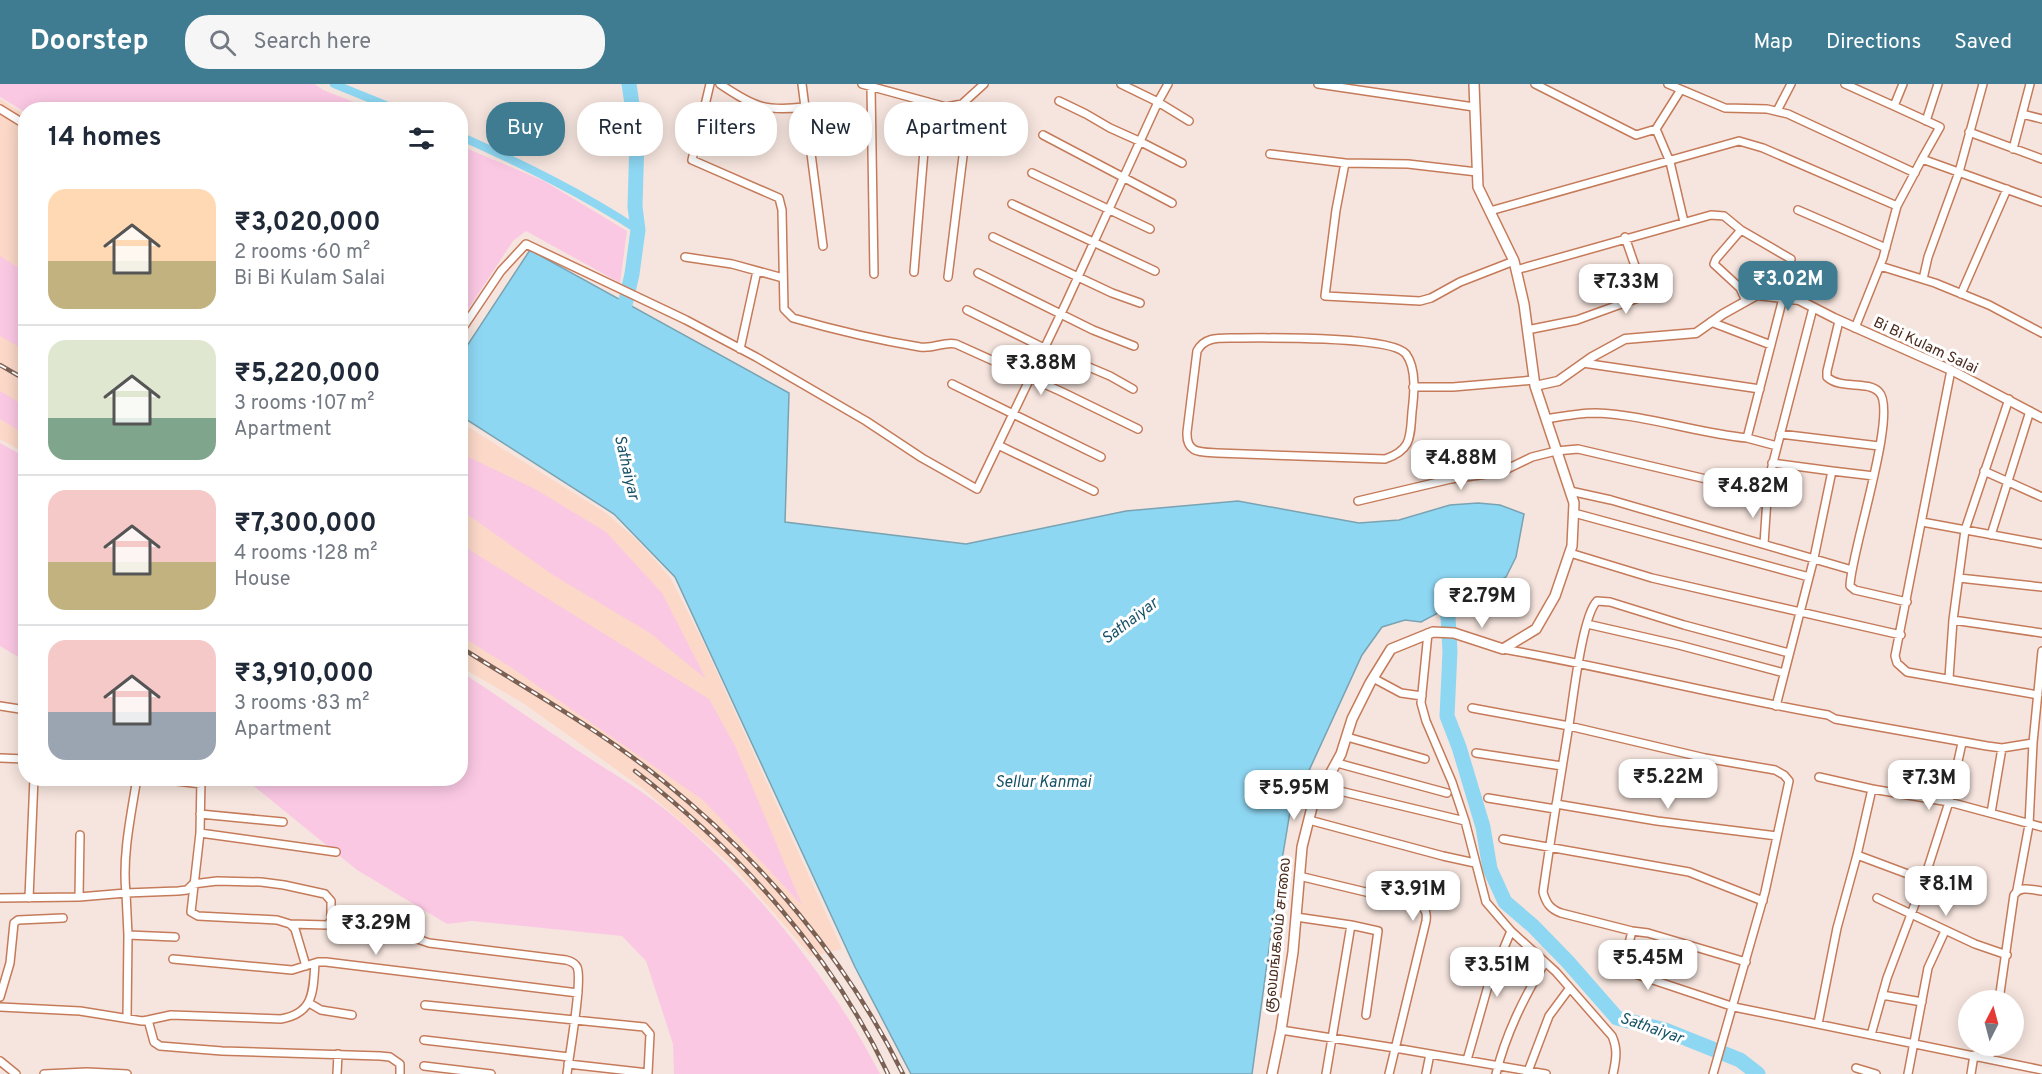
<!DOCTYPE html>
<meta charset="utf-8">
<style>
:root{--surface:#fff;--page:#f6f6f7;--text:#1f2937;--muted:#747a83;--line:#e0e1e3;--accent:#3f7c92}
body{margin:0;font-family:Overpass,"Noto Sans Tamil",sans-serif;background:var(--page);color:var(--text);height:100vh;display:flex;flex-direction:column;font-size:22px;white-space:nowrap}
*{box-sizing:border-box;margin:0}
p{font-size:20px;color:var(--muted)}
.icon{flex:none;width:33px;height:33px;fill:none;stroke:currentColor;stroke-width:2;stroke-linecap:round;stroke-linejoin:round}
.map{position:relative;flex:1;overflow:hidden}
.details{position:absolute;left:18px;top:18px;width:450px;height:684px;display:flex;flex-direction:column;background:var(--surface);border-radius:24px;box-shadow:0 3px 15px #0003}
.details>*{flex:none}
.hud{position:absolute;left:486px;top:18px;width:570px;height:54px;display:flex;gap:12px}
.needle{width:39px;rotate:6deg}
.fabs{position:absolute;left:1958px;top:906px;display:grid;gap:12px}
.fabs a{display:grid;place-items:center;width:66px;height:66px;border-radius:50%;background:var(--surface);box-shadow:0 3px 15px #0003;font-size:30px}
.price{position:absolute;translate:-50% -51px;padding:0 14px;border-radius:12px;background:#fff;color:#222;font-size:20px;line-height:39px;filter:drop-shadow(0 2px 3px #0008)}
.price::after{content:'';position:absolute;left:50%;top:36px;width:18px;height:14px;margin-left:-9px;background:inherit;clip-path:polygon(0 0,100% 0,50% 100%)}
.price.active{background:var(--accent);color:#fff}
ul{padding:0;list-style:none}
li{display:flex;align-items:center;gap:18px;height:150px;padding:0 30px}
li+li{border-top:2px solid var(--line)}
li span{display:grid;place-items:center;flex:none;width:168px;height:120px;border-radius:18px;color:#555}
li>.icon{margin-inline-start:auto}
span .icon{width:72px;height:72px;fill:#fffc;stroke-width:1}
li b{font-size:26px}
h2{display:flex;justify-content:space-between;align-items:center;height:72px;padding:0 30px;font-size:26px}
.chip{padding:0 21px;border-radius:24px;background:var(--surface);box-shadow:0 3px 15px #0003;font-size:21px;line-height:54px}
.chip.active{background:var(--accent);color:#fff}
header{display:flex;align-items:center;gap:36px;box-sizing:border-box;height:84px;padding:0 30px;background:var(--accent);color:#fff}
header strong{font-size:28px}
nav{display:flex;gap:33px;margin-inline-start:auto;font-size:21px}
.search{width:420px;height:54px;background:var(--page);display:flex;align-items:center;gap:15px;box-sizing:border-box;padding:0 21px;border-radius:24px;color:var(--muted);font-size:22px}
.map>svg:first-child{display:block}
</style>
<header>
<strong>Doorstep</strong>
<div class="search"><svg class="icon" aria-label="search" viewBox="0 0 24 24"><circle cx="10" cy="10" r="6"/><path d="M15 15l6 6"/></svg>Search here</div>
<nav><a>Map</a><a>Directions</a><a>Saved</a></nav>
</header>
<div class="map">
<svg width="2042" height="990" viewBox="0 0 2042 990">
<rect width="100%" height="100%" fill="#f6e5de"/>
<path fill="#fbd8c8" d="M 0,15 L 25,31 L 25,369 L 0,355 Z
M 460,338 L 606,429 L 636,455 L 670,493 L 704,560 L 842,865 L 811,872 L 734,783 L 642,704 L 523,619 L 461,583 Z"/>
<path fill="#fbc8e4" d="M 0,0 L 315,0 L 323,6 L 372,25 L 26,26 L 25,28 L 0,13 Z
M 461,62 L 544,97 L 627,147 L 620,199 L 526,147 L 513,157 L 461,236 Z
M 0,172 L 25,188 L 25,269 L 21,264 L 0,252 Z
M 0,307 L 25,322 L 25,350 L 0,335 Z
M 0,359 L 25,373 L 25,577 L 0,562 Z
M 460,369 L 535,405 L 606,448 L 662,509 L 706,595 L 650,549 L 553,491 L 461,426 Z
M 460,460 L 709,615 L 736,664 L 802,821 L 703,716 L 509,582 L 461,552 Z
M 461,588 C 500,613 538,640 577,666 C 602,683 629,698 653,716 C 741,782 830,892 880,990 L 674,990 L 673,960 L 646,877 L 622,852 L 472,837 L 447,840 L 357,786 L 245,695 L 460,694 Z"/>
<path fill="#8ed7f3" stroke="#79a3b2" stroke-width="1.5" d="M 530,166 L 789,309 L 785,438 L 966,460 L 1126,427 L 1238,417 L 1359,439 L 1399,436 L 1450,421 L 1478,419 L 1500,421 L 1524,430 L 1516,473 L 1506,493 L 1421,538 L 1405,536 L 1382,543 L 1362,571 L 1290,728 L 1277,806 L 1252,990 L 911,990 L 855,883 L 675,493 L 614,430 L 461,332 L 461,271 Z"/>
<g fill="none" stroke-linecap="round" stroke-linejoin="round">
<path stroke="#8ed7f3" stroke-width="8" d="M 334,0 L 398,26
M 460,52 C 522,80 582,109 638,146"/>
<path stroke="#8ed7f3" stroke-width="15" d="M 621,238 L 632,190 L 638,146 L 635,123 L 637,54 L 629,0
M 1433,511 L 1446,525 L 1448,533 L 1450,567 L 1447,632 L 1459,663 L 1483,743 L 1490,785 L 1505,818 L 1533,842 L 1568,878 L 1617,934 L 1665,946 L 1740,976 L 1758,990"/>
<g stroke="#c57b5a" stroke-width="10">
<path id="minor" d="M 710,0 L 692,76 L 779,114 L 782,126 L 784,225 L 793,234 C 835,246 877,256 920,263 C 935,265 944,257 956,260 L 1062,308 L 1138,345
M 720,0 C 753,22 764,28 804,23
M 802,0 L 823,162
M 862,0 L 946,23 L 962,20 L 984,0
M 1168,0 L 1158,18 L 1189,37
M 1318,0 L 1474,23
M 1535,0 L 1636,51 L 1656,45 L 1680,7
M 1668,0 L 1725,24 L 1767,25 L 1788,30 L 1915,89
M 1845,0 L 1894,22 L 1903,0
M 871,3 L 874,190
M 1059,17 L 1086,30 L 1110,44 L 1139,57 L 1182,79
M 1894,22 L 1940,43 L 1922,75
M 946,23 C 960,37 963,44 964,64 L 948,193
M 0,25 L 26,41
M 1777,27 L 1791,0
M 2022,30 L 2042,35
M 1926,37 L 1938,0
M 1656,45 L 1670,78 L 1684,138
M 1969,48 L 2042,75
M 1043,51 L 1172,119
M 2013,65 L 2030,0
M 1270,70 L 1345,79
M 1477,88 L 1408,80 L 1345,79 L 1336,126 L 1325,212 L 1420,217 L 1431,214 L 1460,198 L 1514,177
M 1032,89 L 1150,145
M 1012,120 L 1155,187
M 1897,122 L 1922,75 L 2042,118
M 1798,126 L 1886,164
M 1490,127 L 1739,57 L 1763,64 L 1897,122 L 1883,174 L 1855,244
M 1741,146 L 1791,175
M 993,153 L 1112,209 L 1140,219
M 685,173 L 732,180 L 783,194
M 1880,182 L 1935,199 L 1989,221 L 2042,249
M 1516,186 L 1711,131 L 1724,132 L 1741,146 L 1716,175 L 1714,180 L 1740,204 L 1746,217
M 914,188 L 928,18
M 978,189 L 1093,246 L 1134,262
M 1923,195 L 1928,173 L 1959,88 L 1983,0
M 1961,210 L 2007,105
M 967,226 L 1044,264 L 1110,292 L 1133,305
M 1839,237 L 1827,287 L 1827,293 C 1841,306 1867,296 1879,308 C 1899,327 1850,471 1850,502 L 1855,506 L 1907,518
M 1711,238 L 1771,261
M 1527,246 L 1577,236 L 1638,214 L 1643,205 L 1625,153
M 460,248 L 501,187 L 526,160 L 686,236 L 756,273 L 866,337 L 922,374 L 977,405 L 1066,219 L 1158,18 L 1121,0
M 1230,254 C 1259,254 1392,251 1406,270 C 1417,285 1414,311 1412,328 C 1410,353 1412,366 1385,375 L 1217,369 C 1199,368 1186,369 1187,348 L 1197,267 C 1204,254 1216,254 1230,254 Z
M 740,265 L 757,187
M 1583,279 L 1760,305
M 1951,286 L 1895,572 L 1897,579 L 1907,588 L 2038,611
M 952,300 L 1101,373
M 1413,303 L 1453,303 L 1534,296
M 1546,335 C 1563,332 1579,329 1596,329 C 1647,331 1696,349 1747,354 L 1783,214
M 1780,350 L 1879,362
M 1747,354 L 1777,362
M 998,361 L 1094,407
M 1772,379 L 1832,387 L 1814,474 L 1776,622
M 1832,387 L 1874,392
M 1984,387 L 2042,413
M 1760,406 L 1767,415 L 1764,460
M 1570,407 L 1611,416 L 1852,486
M 1358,417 L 1451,395 L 1501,388 L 1532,373 L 1556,367 L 1578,365 L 1753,406 L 1760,406 L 1768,398 L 1813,224
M 1574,429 L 1809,493
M 1922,438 L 2042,460
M 1991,451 L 2030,327
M 1570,469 L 1652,494 L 1901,551
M 1959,494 L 2042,503
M 1953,536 L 2042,549
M 1587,540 L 1679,561 L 1784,589
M 1428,549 L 1421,619 L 1426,637 L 1452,698 L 1465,737
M 1503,565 C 1612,584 1719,612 1828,631 L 1835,635 L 1987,662 L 2002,664 L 2033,659
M 1373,594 L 1401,609 L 1422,612
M 1949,594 L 1953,536 L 1965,446 L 2009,315
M 0,622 L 26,626
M 1472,624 L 1569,642 L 1705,674 L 1775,686 L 1784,691 L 1789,697 L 1765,808 L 1713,990
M 1347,653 L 1425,675
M 1476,669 L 1562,682
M 0,674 L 26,675
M 1337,679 L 1447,709
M 1819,693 L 1872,705 L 1949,718 L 2042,743
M 137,694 C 131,731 122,772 126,809 L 178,807 L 187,806 L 193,800 L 217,797 L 261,798 L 284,801 L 325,810 L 331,817 L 331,831 L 336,835 L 394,847 L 429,859 L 566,876 C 570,877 575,879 577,883 C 583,896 569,972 567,990
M 152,694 L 201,700
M 201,694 L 200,749 L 191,828 L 198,832 L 277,836 L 290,840 L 295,845 L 306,882
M 1323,703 L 1465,737 L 1486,818 L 1511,847 L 1556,888 L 1612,952 C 1618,965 1616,976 1613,990
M 1488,714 L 1555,725
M 1556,720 L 1657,737 L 1777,752
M 1991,729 L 2002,664
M 200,730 L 283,738
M 1309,736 L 1443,772 L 1475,779
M 200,749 L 336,768
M 1503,755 L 1689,788 L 1763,817
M 1857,771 L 1924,796
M 1299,792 L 1420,821 C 1426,826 1427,829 1426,837 L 1389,990
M 2017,806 L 2029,741 L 2033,659 L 2042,567
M 79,813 L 80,751
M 0,814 L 79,813 L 126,809 L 128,851 L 127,934
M 29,814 L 34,694
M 1877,814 L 1975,860 L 2007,871
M 1296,833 L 1351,841 L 1378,847 L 1366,931
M 290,840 L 328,841 L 333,833
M 1632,847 L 1624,880 L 1626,885 L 1632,889 L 1734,923 L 2042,986
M 128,851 L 175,853
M 173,875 L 292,886 L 318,878 L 326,878 L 578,909
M 1746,878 L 1648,849 L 1632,847 L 1561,829 C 1550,825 1546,819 1543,808 C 1551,752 1560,696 1569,641 C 1573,616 1582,532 1597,517 L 1610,518 L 1684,541 L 1789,569
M 1882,911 L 1922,918
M 0,913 L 10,879 L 14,839 L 18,836 L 63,834
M 1999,916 L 2014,811 C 2020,801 2032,806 2042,807
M 309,919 L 321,926 L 352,931
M 425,921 L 644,943 L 650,950 L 648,989 L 568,980
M 0,923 L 80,927 L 142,937 L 148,936 L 154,958 L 160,962 L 222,967 L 380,972 L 390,973 L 400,980 L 400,990
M 148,936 L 171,931 L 281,935 C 314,929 313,908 315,879
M 1818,940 L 1837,844 L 1857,771 L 1872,705
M 1281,946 L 1395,964 L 1546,990
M 1871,951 L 1887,894 L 1924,796 L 1949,718 L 1962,659
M 424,956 L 569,973
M 1990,974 L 1992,962
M 1467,976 L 1488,902 L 1511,847
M 0,977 L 16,990
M 424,982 L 491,990
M 1856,984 L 1876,990
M 44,990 L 87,988 L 127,990
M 337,990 L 338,970
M 1326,990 L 1351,841
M 1426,990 L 1430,970
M 1496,990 C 1506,949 1524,914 1545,878
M 1527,990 L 1549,932 L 1569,905
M 1908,990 L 1928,884 L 1945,847
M 1971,990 L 1974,971"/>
</g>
<g stroke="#c57b5a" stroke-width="11">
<path id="tertiary" d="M 1535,302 L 1558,297 L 1592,273 L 1625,255 L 1696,249 L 1723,230 L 1757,211 L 1799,216 L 1834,234 L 1951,286 L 2042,334"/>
</g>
<g stroke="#c57b5a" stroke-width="12">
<path id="secondary" d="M 1272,990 L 1281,946 L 1293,868 L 1302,763 L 1312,723 L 1341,670 L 1352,635 L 1370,599 L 1391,565 L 1433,548 L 1454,549 L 1503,565 L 1536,545 L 1555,512 L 1572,462 L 1574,419 L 1535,302 L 1524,220 L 1514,177 L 1478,103 L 1474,0"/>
</g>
<use href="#minor" stroke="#fff" stroke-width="7"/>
<use href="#tertiary" stroke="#fff" stroke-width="8"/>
<use href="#secondary" stroke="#fff" stroke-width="9"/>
<g stroke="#7b6054" stroke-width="4.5">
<path id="rail" d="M 0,281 L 26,296
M 460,563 C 528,606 600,646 662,696 C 762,776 847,876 903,990
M 635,687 C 739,767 832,870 888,990"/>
</g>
<use href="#rail" stroke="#fff" stroke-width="2" stroke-dasharray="7" stroke-linecap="butt"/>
</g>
<g text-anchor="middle" stroke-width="6" stroke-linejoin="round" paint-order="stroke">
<g font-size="15" fill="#492a1c" stroke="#fff">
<text transform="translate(1926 261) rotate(25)" y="5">Bi Bi Kulam Salai</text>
<text transform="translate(1277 851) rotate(-84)" y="5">குலமங்கலம் சாலை</text>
</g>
<g font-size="16" font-style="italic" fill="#175266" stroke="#fff">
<text transform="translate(628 383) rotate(77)" y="6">Sathaiyar</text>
<text transform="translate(1129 536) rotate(-37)" y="6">Sathaiyar</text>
<text x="1043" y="703">Sellur Kanmai</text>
<text transform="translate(1652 943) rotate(19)" y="6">Sathaiyar</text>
</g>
</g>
</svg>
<div class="fabs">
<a><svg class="needle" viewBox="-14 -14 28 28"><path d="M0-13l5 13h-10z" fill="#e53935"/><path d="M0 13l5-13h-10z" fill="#747a83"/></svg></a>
</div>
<b class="price active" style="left:1788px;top:228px">₹3.02M</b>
<b class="price" style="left:1626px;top:231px">₹7.33M</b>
<b class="price" style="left:1041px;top:312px">₹3.88M</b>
<b class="price" style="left:1461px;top:407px">₹4.88M</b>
<b class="price" style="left:1753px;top:435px">₹4.82M</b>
<b class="price" style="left:1482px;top:545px">₹2.79M</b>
<b class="price" style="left:1668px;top:726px">₹5.22M</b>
<b class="price" style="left:1929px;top:727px">₹7.3M</b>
<b class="price" style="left:1294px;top:737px">₹5.95M</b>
<b class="price" style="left:1946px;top:833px">₹8.1M</b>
<b class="price" style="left:1413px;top:838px">₹3.91M</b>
<b class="price" style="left:376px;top:872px">₹3.29M</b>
<b class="price" style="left:1648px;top:907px">₹5.45M</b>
<b class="price" style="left:1497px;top:914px">₹3.51M</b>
<div class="hud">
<a class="chip active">Buy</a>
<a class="chip">Rent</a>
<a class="chip">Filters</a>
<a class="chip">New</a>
<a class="chip">Apartment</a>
</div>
<section class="details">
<h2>14 homes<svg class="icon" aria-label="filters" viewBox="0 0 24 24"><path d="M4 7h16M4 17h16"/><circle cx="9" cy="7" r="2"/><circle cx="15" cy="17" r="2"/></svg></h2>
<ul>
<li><span style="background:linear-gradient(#ffd9b3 60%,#c2b280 0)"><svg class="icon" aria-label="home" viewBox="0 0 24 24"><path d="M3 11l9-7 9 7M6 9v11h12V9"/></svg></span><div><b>₹3,020,000</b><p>2 rooms · 60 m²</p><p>Bi Bi Kulam Salai</p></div></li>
<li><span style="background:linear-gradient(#dfe7d0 65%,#7fa58c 0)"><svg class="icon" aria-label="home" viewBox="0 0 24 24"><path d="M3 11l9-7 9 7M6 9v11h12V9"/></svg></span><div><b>₹5,220,000</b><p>3 rooms · 107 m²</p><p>Apartment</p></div></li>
<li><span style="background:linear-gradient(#f6c9c9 60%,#c2b280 0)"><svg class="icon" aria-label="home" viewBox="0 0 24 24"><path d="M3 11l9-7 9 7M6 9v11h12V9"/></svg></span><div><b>₹7,300,000</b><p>4 rooms · 128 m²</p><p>House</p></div></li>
<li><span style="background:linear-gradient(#f6c9c9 60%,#9aa5b1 0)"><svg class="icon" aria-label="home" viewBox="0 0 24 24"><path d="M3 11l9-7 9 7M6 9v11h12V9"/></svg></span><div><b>₹3,910,000</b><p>3 rooms · 83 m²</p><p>Apartment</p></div></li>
</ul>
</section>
</div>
